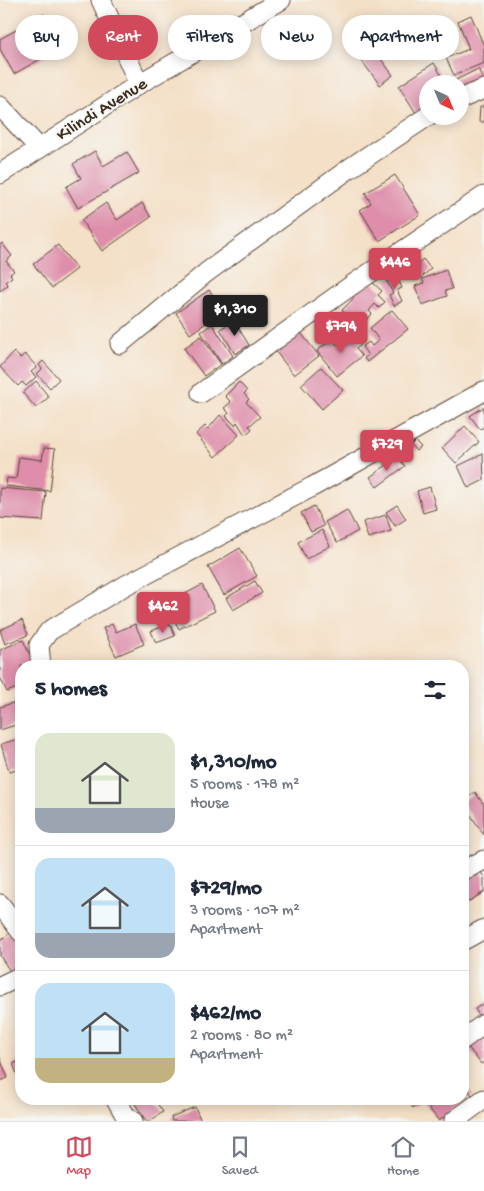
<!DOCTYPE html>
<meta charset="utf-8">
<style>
:root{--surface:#fff;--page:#f2f2f3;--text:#1f2937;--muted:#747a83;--line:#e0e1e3;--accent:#d1495b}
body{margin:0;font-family:"Gochi Hand",sans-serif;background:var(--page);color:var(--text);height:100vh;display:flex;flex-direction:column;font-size:19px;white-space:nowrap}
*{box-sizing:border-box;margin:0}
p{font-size:16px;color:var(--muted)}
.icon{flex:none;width:28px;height:28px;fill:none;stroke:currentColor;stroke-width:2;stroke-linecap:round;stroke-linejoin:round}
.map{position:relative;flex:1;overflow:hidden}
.details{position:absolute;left:15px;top:660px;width:454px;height:445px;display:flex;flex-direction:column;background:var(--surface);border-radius:20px;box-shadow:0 2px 12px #0003}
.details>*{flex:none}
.guide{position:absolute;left:15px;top:15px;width:455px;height:45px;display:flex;gap:10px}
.needle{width:32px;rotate:136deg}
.controls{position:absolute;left:419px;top:75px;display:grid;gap:10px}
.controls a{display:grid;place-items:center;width:50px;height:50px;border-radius:50%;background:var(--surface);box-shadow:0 2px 12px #0003;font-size:25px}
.price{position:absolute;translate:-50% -42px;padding:0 11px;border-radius:5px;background:var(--accent);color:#fff;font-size:16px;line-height:32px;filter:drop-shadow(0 1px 2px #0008)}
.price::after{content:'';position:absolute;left:50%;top:30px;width:15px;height:11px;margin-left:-8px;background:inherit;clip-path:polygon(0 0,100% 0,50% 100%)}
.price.current{background:#222;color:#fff}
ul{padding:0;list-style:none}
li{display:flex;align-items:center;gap:15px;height:125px;padding:0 20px}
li+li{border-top:1px solid var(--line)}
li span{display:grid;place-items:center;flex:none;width:140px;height:100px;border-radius:15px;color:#555}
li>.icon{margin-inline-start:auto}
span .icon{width:60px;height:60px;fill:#fffc;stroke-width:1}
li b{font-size:21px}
h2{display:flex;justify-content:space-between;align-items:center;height:60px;padding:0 20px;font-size:21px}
.pill{padding:0 18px;border-radius:22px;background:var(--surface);box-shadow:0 2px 12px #0003;font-size:18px;line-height:45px}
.pill.current{background:var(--accent);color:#fff}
.dock{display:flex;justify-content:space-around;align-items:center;height:70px;border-top:1px solid var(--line);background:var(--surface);font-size:14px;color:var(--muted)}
.dock a{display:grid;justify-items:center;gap:2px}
.dock .current{color:var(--accent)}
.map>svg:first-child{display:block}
</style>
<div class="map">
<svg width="484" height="1121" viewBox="0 0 484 1121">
<rect width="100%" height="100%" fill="#f6f6f2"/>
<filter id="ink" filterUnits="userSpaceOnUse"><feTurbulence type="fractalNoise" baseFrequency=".02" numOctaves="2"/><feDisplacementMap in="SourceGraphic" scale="10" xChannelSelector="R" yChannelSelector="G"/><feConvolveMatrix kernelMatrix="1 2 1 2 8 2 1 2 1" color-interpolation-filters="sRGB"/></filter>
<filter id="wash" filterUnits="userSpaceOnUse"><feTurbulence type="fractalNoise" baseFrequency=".0096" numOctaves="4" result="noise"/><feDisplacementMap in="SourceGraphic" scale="20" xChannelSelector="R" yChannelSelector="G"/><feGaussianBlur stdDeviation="1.12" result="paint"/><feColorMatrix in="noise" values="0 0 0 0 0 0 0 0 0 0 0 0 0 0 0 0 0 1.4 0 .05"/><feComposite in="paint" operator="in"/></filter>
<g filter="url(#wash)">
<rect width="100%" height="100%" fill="#f4e0c7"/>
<g id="blocks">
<path fill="#de8eaa" d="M 44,14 L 62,47 L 14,74 L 0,49 L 0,39 Z
M 471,15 L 484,46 L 484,63 L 454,75 L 446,58 L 469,49 L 458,21 Z
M 436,20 L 448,51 L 431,58 L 418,27 Z
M 374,50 L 393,75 L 380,85 L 361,60 Z
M 434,63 L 444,80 L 439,84 L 428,84 L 428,105 L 416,113 L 399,86 Z
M 478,69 L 484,81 L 463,94 L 456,80 Z
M 480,107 L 484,107 L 484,122 L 479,122 Z
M 95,151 L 103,166 L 127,152 L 139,173 L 78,208 L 66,187 L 81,178 L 73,164 Z
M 395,175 L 420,215 L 379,241 L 360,210 L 371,203 L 365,193 Z
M 106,203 L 117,220 L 142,203 L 151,217 L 102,251 L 81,220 Z
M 2,243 L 12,256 L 6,261 L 14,271 L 10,274 L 12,277 L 5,282 L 8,285 L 0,291 L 0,245 Z
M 58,245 L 77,269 L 52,288 L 33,264 Z
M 423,259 L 431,269 L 418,280 L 410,271 Z
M 446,270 L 452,289 L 445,291 L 447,296 L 422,305 L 415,286 L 424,283 L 422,279 Z
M 396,275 L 402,288 L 397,290 L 402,301 L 394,306 L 389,295 L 393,293 L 386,280 Z
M 371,281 L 382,291 L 378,295 L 385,302 L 379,308 L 375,304 L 369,311 L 372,314 L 355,332 L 343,320 L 347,316 L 342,310 L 354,298 L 351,295 L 360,286 L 363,289 Z
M 209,290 L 224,311 L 190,334 L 176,313 Z
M 392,310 L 408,329 L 367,362 L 364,358 L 368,355 L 362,347 L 369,342 L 372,346 L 379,340 L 370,328 Z
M 234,321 L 249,345 L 235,354 L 220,329 Z
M 212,324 L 233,356 L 222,364 L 201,332 Z
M 298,329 L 319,356 L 294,375 L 273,348 Z
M 352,333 L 361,345 L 356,349 L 362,356 L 337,376 L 317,351 L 332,339 L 337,345 Z
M 201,336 L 221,364 L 204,376 L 184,348 Z
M 14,352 L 20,358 L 25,354 L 37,367 L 31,372 L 36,377 L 26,386 L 22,382 L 18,386 L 0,367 Z
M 43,361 L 59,379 L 50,388 L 37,374 L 42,369 L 39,365 Z
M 321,367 L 343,390 L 322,409 L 301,385 Z
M 36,381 L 49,397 L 36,408 L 23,393 Z
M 239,382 L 247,391 L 244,394 L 249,399 L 246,402 L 260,417 L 249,426 L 252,429 L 245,435 L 237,422 L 235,425 L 226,416 L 229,413 L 224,408 L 231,402 L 225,396 Z
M 484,407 L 484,427 L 480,429 L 470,416 Z
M 220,415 L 239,435 L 215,457 L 196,434 L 205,426 L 208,429 Z
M 465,426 L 479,442 L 456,463 L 442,448 Z
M 415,441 L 421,447 L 416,451 L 411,445 Z
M 44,448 L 55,449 L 50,491 L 6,486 L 7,478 L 16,479 L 19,457 L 42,460 Z
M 483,454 L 484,480 L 468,488 L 458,466 Z
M 398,457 L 405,466 L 377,487 L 370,477 Z
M 430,487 L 436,509 L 423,513 L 417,491 Z
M 0,488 L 46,492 L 43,521 L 0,518 Z
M 397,505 L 406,519 L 395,526 L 386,512 Z
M 314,506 L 324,526 L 311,532 L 301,513 Z
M 347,510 L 358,531 L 337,543 L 325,522 Z
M 386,515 L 391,531 L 368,538 L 363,522 Z
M 322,530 L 330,546 L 306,559 L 298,542 Z
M 240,548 L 257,576 L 224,595 L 208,567 Z
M 255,581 L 262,593 L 233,610 L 226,598 Z
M 202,585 L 215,611 L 179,629 L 166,604 Z
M 22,620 L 28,635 L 5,644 L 0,630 Z
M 112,624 L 116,632 L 135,624 L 144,644 L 116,656 L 103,628 Z
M 170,624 L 175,636 L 156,643 L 151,631 Z
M 23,640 L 35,666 L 21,666 L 21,686 L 7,692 L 0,677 L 0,650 Z
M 13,703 L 19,724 L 0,730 L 0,707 Z
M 21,738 L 21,769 L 9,772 L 1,744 Z
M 475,792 L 484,805 L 484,835 L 462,802 Z
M 478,867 L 484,877 L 484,892 L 468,902 L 462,893 L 462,876 Z
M 15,930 L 21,940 L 21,968 L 12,974 L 0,956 L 0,940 Z
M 484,1003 L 484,1017 L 481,1019 L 475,1009 Z
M 484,1035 L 484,1062 L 481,1064 L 468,1047 Z
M 0,1058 L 8,1078 L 0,1081 Z
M 21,1060 L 21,1084 L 13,1064 Z
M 462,1082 L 472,1095 L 439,1121 L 424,1102 L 427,1099 L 462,1099 Z
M 142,1099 L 154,1099 L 163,1112 L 150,1121 L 146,1121 L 135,1104 Z
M 406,1099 L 424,1099 L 413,1108 Z
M 195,1107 L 201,1121 L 172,1121 L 171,1117 Z"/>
</g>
</g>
<g filter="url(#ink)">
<use href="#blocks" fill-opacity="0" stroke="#574537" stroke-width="1"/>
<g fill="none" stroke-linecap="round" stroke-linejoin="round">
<g stroke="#574537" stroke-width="21">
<path id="street" d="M 101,0 L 139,84
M 460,99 L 484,89
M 0,106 L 38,147
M 0,174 L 139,84 L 281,0
M 120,344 L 207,272 L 350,168 L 428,116
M 201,393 L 352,285 L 484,196
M 41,666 L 39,645 L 49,631 L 126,585 L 312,487 L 484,391
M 462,871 L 484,860
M 0,904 L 21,932
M 462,941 L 484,929
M 0,986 L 21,976
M 462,1040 L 484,1024
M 116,1099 L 125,1115 L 133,1121
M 454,1121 L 484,1099"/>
</g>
<use href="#street" stroke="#fff" stroke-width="19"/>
</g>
</g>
<g text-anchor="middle" stroke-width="4" stroke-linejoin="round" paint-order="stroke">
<g font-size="18" fill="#3b2a1e" stroke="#f6f6f2">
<text transform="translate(101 108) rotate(-32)" y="6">Kilindi Avenue</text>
</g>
</g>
</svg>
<div class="controls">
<a><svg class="needle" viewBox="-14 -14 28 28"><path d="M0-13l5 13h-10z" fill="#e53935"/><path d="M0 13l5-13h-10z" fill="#747a83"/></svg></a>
</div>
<b class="price" style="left:395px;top:290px">$446</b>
<b class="price current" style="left:235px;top:337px">$1,310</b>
<b class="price" style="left:341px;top:354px">$794</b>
<b class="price" style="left:387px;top:472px">$729</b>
<b class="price" style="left:163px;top:634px">$462</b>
<div class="guide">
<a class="pill">Buy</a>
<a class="pill current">Rent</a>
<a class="pill">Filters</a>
<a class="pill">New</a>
<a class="pill">Apartment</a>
</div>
<section class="details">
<h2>5 homes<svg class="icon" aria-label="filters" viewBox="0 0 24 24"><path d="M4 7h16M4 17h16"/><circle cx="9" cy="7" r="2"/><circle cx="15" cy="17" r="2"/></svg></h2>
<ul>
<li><span style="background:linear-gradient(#dfe7d0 75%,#9aa5b1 0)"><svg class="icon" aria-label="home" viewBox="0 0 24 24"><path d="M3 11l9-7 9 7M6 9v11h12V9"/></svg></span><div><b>$1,310/mo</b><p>5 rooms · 178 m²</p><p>House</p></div></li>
<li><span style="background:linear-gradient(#bfe0f5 75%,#9aa5b1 0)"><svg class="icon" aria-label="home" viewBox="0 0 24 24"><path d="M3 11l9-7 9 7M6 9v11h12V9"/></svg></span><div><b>$729/mo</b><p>3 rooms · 107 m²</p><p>Apartment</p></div></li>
<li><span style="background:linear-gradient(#bfe0f5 75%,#c2b280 0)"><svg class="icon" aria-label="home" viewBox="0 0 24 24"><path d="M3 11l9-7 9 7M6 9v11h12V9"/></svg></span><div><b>$462/mo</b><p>2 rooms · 80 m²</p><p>Apartment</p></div></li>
</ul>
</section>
</div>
<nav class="dock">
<a class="current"><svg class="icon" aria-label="map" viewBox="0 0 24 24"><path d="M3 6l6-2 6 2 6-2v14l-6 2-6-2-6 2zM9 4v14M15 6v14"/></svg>Map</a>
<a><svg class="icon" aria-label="saved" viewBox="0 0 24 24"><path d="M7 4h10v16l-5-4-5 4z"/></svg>Saved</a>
<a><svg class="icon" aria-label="home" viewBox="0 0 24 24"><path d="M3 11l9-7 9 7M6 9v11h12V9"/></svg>Home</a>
</nav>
